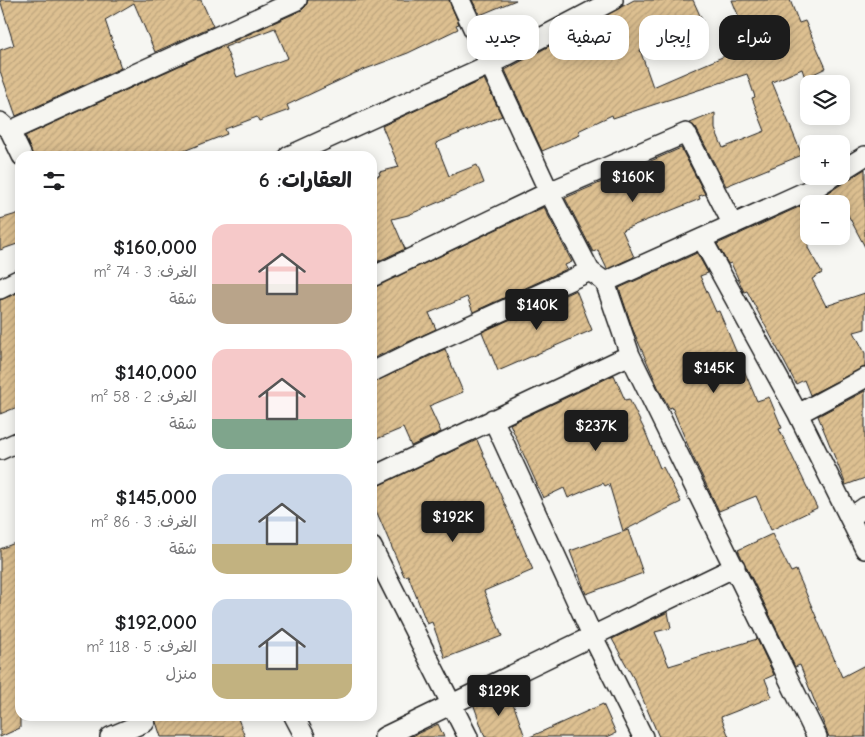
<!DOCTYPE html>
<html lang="ar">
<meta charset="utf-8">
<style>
:root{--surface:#fff;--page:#f6f6f6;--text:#202124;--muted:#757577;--accent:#1c1c1c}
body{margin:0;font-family:"Comic Neue","Playpen Sans Arabic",sans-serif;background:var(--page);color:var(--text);direction:rtl;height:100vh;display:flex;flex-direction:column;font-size:19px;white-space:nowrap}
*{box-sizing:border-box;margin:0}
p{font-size:16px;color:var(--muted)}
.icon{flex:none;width:28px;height:28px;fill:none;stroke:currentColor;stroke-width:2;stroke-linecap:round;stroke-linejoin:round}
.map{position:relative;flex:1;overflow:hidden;direction:ltr}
.side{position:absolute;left:15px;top:151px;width:362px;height:570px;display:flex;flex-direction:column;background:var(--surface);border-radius:15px;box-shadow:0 2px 12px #0003;direction:rtl}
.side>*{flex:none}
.hud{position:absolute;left:392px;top:15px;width:398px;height:45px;direction:rtl;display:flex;gap:10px}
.buttons{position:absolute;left:800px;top:75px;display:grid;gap:10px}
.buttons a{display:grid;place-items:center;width:50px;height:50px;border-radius:10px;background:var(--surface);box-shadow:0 2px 12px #0003;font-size:25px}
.price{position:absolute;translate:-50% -42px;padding:0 11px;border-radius:5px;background:var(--accent);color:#fff;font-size:16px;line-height:32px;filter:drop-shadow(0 1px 2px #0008)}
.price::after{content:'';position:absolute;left:50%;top:30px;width:15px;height:11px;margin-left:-8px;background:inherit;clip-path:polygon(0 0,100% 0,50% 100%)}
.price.on{background:#222;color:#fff}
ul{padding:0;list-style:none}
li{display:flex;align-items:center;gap:15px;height:125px;padding:0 25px}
li span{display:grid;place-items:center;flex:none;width:140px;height:100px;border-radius:15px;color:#555}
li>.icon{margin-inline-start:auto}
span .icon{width:60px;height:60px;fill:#fffc;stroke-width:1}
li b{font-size:21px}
h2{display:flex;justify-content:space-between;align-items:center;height:60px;padding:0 25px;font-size:21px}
.chip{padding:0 18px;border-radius:15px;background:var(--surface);box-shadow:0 2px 12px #0003;font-size:18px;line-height:45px}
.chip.on{background:var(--accent);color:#fff}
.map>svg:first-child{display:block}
</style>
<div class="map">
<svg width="865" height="737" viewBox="0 0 865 737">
<defs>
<pattern id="building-hatch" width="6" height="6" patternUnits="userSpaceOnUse" patternTransform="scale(1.25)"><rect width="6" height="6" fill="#ddc091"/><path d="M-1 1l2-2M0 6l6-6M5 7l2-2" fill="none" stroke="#bda47c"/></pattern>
</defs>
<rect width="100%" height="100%" fill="#f6f6f2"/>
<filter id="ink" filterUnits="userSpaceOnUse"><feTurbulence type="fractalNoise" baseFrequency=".02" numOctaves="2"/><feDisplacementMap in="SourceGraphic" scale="10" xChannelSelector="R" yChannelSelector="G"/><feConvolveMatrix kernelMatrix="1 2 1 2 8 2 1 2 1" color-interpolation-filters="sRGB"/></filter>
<g filter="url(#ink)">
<path fill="url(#building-hatch)" stroke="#1c1c1c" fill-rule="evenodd" d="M 0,0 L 201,0 L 213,26 L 155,52 L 134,3 L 105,20 L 121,68 L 16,116 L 0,71 L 0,50 L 14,45 Z
M 308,0 L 449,0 L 459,24 L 456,25 L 458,29 L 408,53 L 355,73 L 287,105 L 289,110 L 259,121 L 257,117 L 225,129 L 227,134 L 171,156 L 33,156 L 25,136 L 302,10 L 306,6 ZM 275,28 L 288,58 L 237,77 L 225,47 Z
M 472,0 L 516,0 L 480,15 Z
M 634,0 L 693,0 L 703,22 L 640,50 L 653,87 L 750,45 L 732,0 L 790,0 L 799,23 L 805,21 L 826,68 L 805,78 L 802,69 L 772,82 L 802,155 L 726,186 L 696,128 L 690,123 L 715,113 L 715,129 L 723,148 L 765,131 L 752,98 L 755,97 L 747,74 L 613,118 L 612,115 L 578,131 L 580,135 L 542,151 L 505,70 Z
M 484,79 L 502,116 L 436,143 L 449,176 L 477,165 L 484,183 L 408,215 L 392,219 L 405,249 L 372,264 L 372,178 L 380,175 L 379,172 L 399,167 L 382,126 Z
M 681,148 L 705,194 L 699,196 L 700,199 L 622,230 L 634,257 L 607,269 L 598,250 L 593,252 L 565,198 Z
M 865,169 L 865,247 L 847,213 L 841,215 L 841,204 L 809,204 L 808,248 L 822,273 L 812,279 L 826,306 L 865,293 L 865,329 L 854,332 L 865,353 L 865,367 L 810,395 L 804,380 L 796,384 L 747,291 L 744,292 L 731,263 L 728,264 L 717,244 L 823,196 Z
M 544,207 L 572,262 L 565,265 L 567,269 L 473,312 L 467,297 L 429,313 L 436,329 L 372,359 L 372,288 Z
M 20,213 L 20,243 L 0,250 L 0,219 Z
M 697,253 L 708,273 L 700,276 L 716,312 L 719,311 L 757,401 L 769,397 L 782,428 L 779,429 L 817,508 L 771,530 L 756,496 L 719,511 L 691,453 L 672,407 L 669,408 L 658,387 L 633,330 L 619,288 Z
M 576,290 L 592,330 L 498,371 L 482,332 Z
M 20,292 L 20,406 L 0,414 L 0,300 Z
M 445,349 L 463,392 L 429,406 L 441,432 L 411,446 L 403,428 L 372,441 L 372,383 Z
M 614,375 L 625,400 L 629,399 L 645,431 L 660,468 L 663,467 L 681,502 L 623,531 L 609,484 L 605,486 L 603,483 L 568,498 L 564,488 L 543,498 L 510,424 Z
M 865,391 L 865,478 L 846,485 L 818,416 Z
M 477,440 L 533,570 L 484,591 L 502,636 L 445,658 L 432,622 L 427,624 L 408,575 L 404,576 L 372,501 L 372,488 Z
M 628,530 L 643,573 L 586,594 L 570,551 Z
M 772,534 L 791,572 L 796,570 L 842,677 L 865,665 L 865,737 L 829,737 L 800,665 L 795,667 L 738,550 Z
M 20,541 L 20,728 L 0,737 L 0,549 Z
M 668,612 L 671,628 L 655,632 L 669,666 L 757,639 L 774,675 L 765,679 L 772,697 L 721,717 L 729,737 L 659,737 L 635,681 L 612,639 Z
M 508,689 L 525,737 L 485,737 L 474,706 Z
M 603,704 L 616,733 L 607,737 L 530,737 Z
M 154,716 L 237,716 L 245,737 L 161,737 Z
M 438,724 L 444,737 L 410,737 Z"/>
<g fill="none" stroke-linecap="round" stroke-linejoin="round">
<g stroke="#1c1c1c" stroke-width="22">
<path id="minor" d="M 460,0 L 549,192 L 590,271 L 605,282 L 630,355 L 817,737
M 0,122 L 10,131 L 22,156
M 10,131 L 297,0
M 289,156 L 491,64 L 613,0
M 841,171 L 865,156
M 702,239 L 798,414 L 865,549
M 372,277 L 549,192 L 686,133 L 733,225
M 605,282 L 818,186 L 833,176
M 0,289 L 20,279
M 372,372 L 427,345 L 590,271
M 798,414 L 865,378
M 493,419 L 593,637 L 643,737
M 0,450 L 20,441
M 372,477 L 630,355
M 850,518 L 865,507
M 372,547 L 468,737
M 294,716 L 305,737
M 110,737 L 145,722
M 384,737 L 735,567"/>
</g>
<use href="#minor" stroke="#f6f6f2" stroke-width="19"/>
</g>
</g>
</svg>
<div class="buttons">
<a><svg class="icon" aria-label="layers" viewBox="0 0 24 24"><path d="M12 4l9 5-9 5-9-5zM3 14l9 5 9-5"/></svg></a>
<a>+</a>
<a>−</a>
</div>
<b class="price on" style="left:633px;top:203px">$160K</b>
<b class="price" style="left:537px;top:331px">$140K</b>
<b class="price" style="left:714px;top:394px">$145K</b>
<b class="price" style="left:596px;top:452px">$237K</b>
<b class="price" style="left:453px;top:543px">$192K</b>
<b class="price" style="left:499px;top:717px">$129K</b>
<div class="hud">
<a class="chip on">شراء</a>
<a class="chip">إيجار</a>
<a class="chip">تصفية</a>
<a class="chip">جديد</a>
</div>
<section class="side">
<h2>العقارات: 6<svg class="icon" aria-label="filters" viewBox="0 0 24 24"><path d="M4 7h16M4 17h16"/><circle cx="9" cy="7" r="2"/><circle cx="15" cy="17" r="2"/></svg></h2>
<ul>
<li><span style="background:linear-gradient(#f6c9c9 60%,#b9a48a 0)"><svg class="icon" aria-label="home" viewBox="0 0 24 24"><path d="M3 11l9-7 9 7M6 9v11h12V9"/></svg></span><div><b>$160,000</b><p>الغرف: 3 · 74 m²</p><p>شقة</p></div></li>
<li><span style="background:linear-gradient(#f6c9c9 70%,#7fa58c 0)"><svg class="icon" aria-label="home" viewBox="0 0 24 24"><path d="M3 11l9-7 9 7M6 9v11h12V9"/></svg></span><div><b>$140,000</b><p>الغرف: 2 · 58 m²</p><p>شقة</p></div></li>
<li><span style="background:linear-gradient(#c9d6e8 70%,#c2b280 0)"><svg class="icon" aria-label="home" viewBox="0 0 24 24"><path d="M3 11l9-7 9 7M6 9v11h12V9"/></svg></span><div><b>$145,000</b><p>الغرف: 3 · 86 m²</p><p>شقة</p></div></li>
<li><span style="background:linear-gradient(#c9d6e8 65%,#c2b280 0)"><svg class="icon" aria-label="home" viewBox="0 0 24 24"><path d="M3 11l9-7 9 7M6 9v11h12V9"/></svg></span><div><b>$192,000</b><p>الغرف: 5 · 118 m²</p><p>منزل</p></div></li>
</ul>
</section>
</div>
